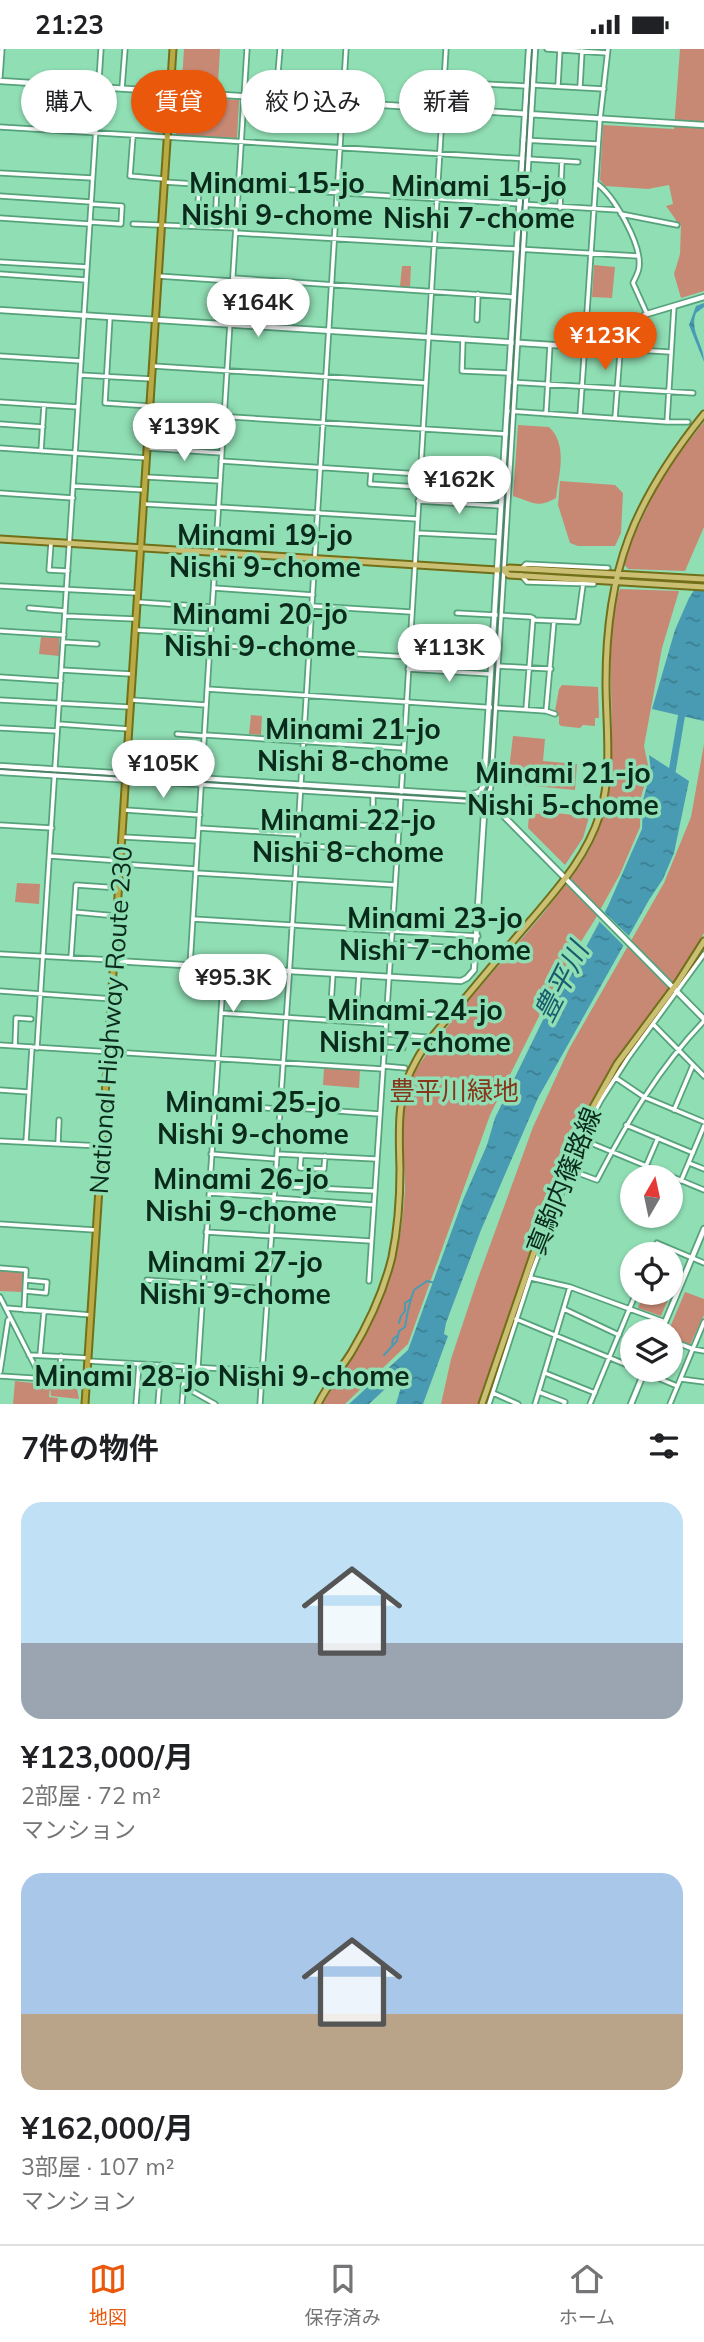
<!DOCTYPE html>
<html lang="ja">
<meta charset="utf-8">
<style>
:root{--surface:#fff;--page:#f6f6f6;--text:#202124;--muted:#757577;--line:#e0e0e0;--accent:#ea580c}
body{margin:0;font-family:Mulish,"Noto Sans JP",sans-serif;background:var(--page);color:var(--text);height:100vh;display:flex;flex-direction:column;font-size:26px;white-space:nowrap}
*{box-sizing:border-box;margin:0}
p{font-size:23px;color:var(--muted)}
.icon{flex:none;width:38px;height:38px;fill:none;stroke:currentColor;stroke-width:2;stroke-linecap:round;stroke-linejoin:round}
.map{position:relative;height:1355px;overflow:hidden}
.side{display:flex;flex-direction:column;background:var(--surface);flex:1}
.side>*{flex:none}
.top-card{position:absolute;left:21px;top:21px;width:663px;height:63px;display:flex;gap:14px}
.needle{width:46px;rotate:9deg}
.tools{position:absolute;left:620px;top:1116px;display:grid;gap:14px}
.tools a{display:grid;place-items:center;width:63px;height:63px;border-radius:50%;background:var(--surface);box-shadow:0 2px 5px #0004;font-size:35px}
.price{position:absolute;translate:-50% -60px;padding:0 16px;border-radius:24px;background:#fff;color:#222;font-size:23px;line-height:46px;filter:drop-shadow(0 2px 4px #0008)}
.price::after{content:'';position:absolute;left:50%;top:42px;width:21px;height:16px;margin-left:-10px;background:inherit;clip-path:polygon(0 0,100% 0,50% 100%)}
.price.current{background:var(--accent);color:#fff}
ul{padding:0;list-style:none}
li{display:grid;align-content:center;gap:14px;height:371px;padding:0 21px}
li span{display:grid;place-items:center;height:217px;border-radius:21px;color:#555}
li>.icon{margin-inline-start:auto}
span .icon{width:126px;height:126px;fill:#fffc;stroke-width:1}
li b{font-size:30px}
h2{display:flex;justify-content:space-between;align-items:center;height:84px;padding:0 21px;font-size:30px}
.pill{padding:0 24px;border-radius:32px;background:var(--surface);box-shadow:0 2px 5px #0004;font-size:24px;line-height:63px}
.pill.current{background:var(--accent);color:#fff}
.status{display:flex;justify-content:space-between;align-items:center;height:49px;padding:0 35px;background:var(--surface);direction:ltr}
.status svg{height:19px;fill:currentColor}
.tabs{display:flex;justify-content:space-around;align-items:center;height:98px;border-top:2px solid var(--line);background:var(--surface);font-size:19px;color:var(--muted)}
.tabs a{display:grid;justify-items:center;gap:4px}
.tabs .current{color:var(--accent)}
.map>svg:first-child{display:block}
</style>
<div class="status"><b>21:23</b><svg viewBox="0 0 49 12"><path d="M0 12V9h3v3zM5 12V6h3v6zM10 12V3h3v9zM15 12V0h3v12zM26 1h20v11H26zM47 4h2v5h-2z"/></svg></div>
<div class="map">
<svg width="704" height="1355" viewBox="0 0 704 1355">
<defs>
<pattern id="water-ripples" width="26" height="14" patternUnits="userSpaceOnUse" patternTransform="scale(1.75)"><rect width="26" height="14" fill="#499bb3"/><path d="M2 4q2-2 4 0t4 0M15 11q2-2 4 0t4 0" fill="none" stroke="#3b7f91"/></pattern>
</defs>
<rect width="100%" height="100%" fill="#90deb4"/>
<path fill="#c88974" d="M 184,0 L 220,0 L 218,34 L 182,31 Z
M 680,0 L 704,0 L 704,242 L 681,249 L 674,225 L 680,205 L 681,176 L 676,175 L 676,171 L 666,157 L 673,155 L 669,136 L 648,140 L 605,137 L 600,131 L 603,76 L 674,80 Z
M 180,47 L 239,51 L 237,89 L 176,86 L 176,75 L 182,75 L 182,70 L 176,69 L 177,50 Z
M 594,216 L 615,218 L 612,249 L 592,248 Z
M 402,217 L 411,217 L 410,238 L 400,237 Z
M 704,373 L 704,478 L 685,522 L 628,520 L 623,514 L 628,499 L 665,422 Z
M 518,376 L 549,378 C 568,396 559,424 556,449 C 536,460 533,453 513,447 Z
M 560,432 L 615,436 L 623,444 L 621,484 L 615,497 L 578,497 L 570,494 L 558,456 Z
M 620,540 L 679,542 L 662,599 L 644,697 L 649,721 L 641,748 L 640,778 L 620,825 L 594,872 L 558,929 L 490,1066 L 408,1295 L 345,1355 L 323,1355 C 334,1335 348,1317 359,1297 C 378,1264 391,1229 399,1193 C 402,1176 404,1157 405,1140 C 405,1100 395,1052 419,1016 C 455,963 504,912 546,861 C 565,836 587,812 598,782 C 620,726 609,662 611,603 C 612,583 612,558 620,540 Z
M 41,588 L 59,589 L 59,607 L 39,605 Z
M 562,636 L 598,638 L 599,669 L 595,669 L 595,677 L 583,676 L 580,679 L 561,677 L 559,675 L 559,668 L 555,662 L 559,640 Z
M 251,666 L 262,667 L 261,686 L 249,685 Z
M 513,687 L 545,690 L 543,712 L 577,715 L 575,741 L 513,735 L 508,729 Z
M 704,695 L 704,884 L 681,922 L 609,1021 L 573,1087 L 535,1189 L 478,1355 L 441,1355 L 451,1310 L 477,1232 L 533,1078 L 569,1000 L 664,834 L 691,768 Z
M 540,762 L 589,768 L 583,789 L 565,816 L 528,779 L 529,764 L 539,765 Z
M 17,834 L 40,835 L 39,855 L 15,853 Z
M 324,1019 L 360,1021 L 359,1039 L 323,1036 Z
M 0,1222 L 24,1223 L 22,1243 L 0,1242 Z
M 685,1243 L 704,1250 L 704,1266 L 690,1296 L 670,1288 L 670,1283 L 668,1283 Z
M 644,1244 L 670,1246 L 661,1267 L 638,1259 Z
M 15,1332 L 77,1339 L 79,1350 L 51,1347 L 50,1337 L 49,1348 L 58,1349 L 57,1355 L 13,1355 Z"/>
<path fill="url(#water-ripples)" d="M 704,254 L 704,258 L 696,264 C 689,282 704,295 704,313 L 689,276 L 696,257 Z
M 704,526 L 704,672 L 652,660 L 675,581 L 689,549 Z
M 649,706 L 689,732 L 674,804 L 663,830 L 649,851 L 538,1049 L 481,1181 L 446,1274 L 444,1285 L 448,1287 L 423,1355 L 396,1355 L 401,1338 L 398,1328 L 369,1355 L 349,1355 L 408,1301 L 463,1151 L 487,1096 L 495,1069 L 562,932 L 586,898 L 608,857 L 642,780 L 643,751 L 651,722 Z"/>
<path fill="#90deb4" d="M 602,861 L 632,890 L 626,899 L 597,870 Z"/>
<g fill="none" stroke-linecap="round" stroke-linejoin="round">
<path stroke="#499bb3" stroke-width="2" d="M 399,1274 L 401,1267 L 405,1262 L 405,1254 L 411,1250
M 392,1295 L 393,1290 L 398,1286
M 384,1306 L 397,1292 L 399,1282 L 405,1278 C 407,1265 409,1254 414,1241 L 427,1232 L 435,1234"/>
<path stroke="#499bb3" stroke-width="7" d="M 671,729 L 683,658"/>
<g stroke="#56a27b" stroke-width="7">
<path id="minor" d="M 547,0 L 607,4
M 0,28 L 2,0
M 444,33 L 526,37
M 533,36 L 604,40
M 558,36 L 560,0
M 580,38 L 582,2
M 122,39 L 125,0
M 276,48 L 280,0
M 0,78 L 578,113
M 133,87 L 130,127 L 164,130
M 523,91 L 598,95
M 0,124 L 92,129
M 164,133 L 618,161
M 596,134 C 614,146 642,196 639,218 C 639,223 635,229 633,234 L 647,265
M 0,147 L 91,153
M 560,159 L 562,112
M 621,165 L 677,176
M 0,169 L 90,175
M 90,173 L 121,175 L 122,157 L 91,155
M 133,175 L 236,179
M 197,177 L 199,135
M 215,178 L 217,136
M 236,184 L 638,207
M 0,213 L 87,218
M 0,225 L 86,231
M 158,227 L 232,232
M 233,229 L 513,248
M 110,268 L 105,354 L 150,357
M 477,271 L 478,245
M 463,290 L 462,322 L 509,324
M 587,298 L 670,303
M 0,307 L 81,312
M 153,317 L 426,334
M 80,326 L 152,330
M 509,333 L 693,344
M 0,353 L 78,358
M 507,362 L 667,373 L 674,257
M 150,363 L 506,385
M 546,365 L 550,296
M 580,367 L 600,70 L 608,0
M 615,369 L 622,278
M 667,373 L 688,373
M 0,375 L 43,378
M 0,399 L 147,409
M 148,399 L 222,404
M 41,402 L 44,356
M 221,412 L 420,425
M 421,419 L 502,424
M 371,422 L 370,435 L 419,438
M 146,428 L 220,432
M 74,437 L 145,441
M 0,444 L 73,449
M 418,452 L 501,457
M 144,455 L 219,459
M 219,458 L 417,470
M 417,484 L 499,488
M 51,494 L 49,521 L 68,522
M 522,519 L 526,515 L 608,519
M 521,526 L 527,533 L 594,535
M 0,537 L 137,544
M 214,539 L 313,546
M 138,553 L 212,558
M 312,557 L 411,563
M 29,559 L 65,562
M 457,564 L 531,568 L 535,571 L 578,573 L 583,536
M 66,567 L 135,570
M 136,581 L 211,585
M 0,582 L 64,586
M 410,586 L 493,591
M 63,593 L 97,595
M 210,596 L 409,608
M 497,617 L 551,620
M 408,620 L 490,625
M 62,621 L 131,625
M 0,628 L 61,632
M 207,640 L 546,662 L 555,665
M 0,651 L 129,658
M 132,651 L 206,656
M 526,660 L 533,569
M 546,662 L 554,572
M 58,675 L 129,680
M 0,679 L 57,682
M 177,685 L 205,687
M 205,686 L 403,699
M 129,700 L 204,705
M 125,761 L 200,766
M 373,762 L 373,746
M 299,773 L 398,778
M 0,776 L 52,779
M 199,779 L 298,785
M 123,788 L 198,792
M 297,796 L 396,803
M 50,807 L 121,812
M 121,815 L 196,820
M 196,824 L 395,836
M 74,863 L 117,867
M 193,870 L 478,887
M 391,895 L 476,900
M 0,905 L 113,911
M 71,909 L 76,836 L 120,839
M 190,916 L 247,0
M 0,942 L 113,950
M 387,963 L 441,966
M 221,964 L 386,975
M 330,971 L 333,925
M 356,972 L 359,926
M 653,975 L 704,1027
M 386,985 L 426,988
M 0,996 L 383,1020
M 15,997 L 16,969 L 31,970
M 385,998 L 403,999
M 37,999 L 101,0
M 383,1017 L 405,1019
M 616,1029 L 644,1048 L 704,1073
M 0,1041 L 29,1043
M 215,1055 L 279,1060
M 281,1058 L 380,1065
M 674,1061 L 693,1016
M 626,1076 L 693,1104
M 581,1090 L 704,1141
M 0,1092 L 101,1097
M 26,1093 L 32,998
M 58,1095 L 59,1071
M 211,1105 L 276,1110
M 277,1105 L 376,1110
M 301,1106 L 300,1119 L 324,1120 L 325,1107
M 689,1114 L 704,1120
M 646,1117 L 658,1089
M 570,1121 L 597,1131 C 627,1073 659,1019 704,972
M 681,1132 L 704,1077
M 275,1137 L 374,1142
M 210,1144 L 274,1148
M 275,1149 L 374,1156
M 0,1175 L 95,1181
M 206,1183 L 272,1187
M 272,1186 L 371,1192
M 652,1206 L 657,1194 L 704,1214
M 0,1219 L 26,1221 L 24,1261
M 531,1229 L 570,1238 L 665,1273
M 147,1231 L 268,1240
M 369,1232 L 401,748 L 446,0
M 25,1242 L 46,1244 L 47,1233 L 26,1231
M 0,1248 L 42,1331
M 6,1259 L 91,1266
M 564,1260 L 619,1286
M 516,1270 L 632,1318
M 670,1291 L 693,1300 L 704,1302
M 29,1306 L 88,1309
M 40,1306 L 44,1262
M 88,1312 L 262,1322
M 198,1318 L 224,919
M 639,1321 L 677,1337
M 0,1323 L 8,1271 L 11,1270
M 545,1324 L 595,1344
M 0,1327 L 48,1330 L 87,1337
M 681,1330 L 704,1333
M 59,1332 L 61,1307
M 183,1337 L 215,1355
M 539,1343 L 565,1353 L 564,1355
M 493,1344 L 518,1355
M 136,1355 L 139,1315
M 158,1355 L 161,1316
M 182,1355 L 185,1318
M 260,1355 L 289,929 L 346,0
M 489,1355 L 532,1223 L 584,1084 L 601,1051 L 628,1009 L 704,905
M 535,1355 L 570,1238
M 590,1355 L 636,1244
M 670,1355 L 704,1273"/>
</g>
<g stroke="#56a27b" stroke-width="8">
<path id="tertiary" d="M 0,32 L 704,76
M 0,261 L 585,298 L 647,265 L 704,248
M 480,743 L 484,735 L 529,0
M 115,912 L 461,932 L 467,929 L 474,921 L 485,749 L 490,740 L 535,0
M 661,1283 L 704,1180
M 631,1355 L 645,1321"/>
</g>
<g stroke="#56a27b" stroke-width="8">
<path id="secondary" d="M 0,717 L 469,746 L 480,743 L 704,970
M 0,723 L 476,752 L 485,749"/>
</g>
<g stroke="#717019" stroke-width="9">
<path id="primary" d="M 0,490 L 497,521 L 510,519 L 704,530
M 503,521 L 509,526 L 704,538
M 318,1355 C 327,1337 340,1321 351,1304 C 369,1274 384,1241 392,1208 C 398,1179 400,1149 400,1120 C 399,1082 396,1046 416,1012 C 426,993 442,976 456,960 C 481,930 506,900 531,871 C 559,838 587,807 600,765 C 613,723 606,676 606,633 C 606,520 634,452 704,365
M 482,1355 L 552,1151 L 578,1085 L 617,1015 L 678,933 L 704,892"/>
</g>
<g stroke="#717019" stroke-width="9">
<path id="trunk" d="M 85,1355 L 173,0"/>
</g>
<use href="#minor" stroke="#fff" stroke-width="3.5"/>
<use href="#tertiary" stroke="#fff" stroke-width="4.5"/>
<use href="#secondary" stroke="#fff" stroke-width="4.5"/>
<use href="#primary" stroke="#cbbf74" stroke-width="5"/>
<use href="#trunk" stroke="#baaa46" stroke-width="5"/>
<path stroke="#4d8468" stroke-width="2" d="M 0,720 L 471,750 L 484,747 L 488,738 L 491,692 L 532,0"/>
</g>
<g text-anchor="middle" stroke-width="7" stroke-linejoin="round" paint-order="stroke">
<g font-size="26" fill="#0a2b1c" stroke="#90deb4">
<text transform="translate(111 971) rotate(-86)" y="9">National Highway Route 230</text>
<text transform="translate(564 1132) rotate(-68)" y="9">真駒内篠路線</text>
</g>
<g font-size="26" fill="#863619" stroke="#90deb4">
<text x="454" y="1051">豊平川緑地</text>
</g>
<g font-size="28" font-weight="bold" fill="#0a2b1c" stroke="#90deb4">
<text x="277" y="144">Minami 15-jo<tspan x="277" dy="32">Nishi 9-chome</tspan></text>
<text x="479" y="147">Minami 15-jo<tspan x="479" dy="32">Nishi 7-chome</tspan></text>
<text x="265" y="496">Minami 19-jo<tspan x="265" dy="32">Nishi 9-chome</tspan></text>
<text x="260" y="575">Minami 20-jo<tspan x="260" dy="32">Nishi 9-chome</tspan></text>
<text x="353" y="690">Minami 21-jo<tspan x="353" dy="32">Nishi 8-chome</tspan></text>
<text x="563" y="734">Minami 21-jo<tspan x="563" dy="32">Nishi 5-chome</tspan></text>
<text x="348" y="781">Minami 22-jo<tspan x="348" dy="32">Nishi 8-chome</tspan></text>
<text x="435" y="879">Minami 23-jo<tspan x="435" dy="32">Nishi 7-chome</tspan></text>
<text x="415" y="971">Minami 24-jo<tspan x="415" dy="32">Nishi 7-chome</tspan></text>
<text x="253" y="1063">Minami 25-jo<tspan x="253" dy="32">Nishi 9-chome</tspan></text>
<text x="241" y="1140">Minami 26-jo<tspan x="241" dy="32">Nishi 9-chome</tspan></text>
<text x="235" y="1223">Minami 27-jo<tspan x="235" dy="32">Nishi 9-chome</tspan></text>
<text x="222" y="1337">Minami 28-jo Nishi 9-chome</text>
</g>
<g font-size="28" font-style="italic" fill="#195c6e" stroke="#90deb4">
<text transform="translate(561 933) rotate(-63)" y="10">豊平川</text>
</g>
</g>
</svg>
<div class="tools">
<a><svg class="needle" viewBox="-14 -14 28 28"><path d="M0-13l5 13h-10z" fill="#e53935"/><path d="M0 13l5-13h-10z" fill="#757577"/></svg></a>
<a><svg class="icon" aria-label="locate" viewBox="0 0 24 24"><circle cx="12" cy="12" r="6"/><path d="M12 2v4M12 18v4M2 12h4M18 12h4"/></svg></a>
<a><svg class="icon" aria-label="layers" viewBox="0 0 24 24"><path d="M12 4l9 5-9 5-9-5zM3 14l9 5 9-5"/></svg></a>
</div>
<b class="price" style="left:258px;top:290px">¥164K</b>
<b class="price current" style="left:605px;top:323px">¥123K</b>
<b class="price" style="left:184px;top:414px">¥139K</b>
<b class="price" style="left:459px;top:467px">¥162K</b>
<b class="price" style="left:449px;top:635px">¥113K</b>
<b class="price" style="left:163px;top:751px">¥105K</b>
<b class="price" style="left:233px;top:965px">¥95.3K</b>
<div class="top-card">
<a class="pill">購入</a>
<a class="pill current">賃貸</a>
<a class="pill">絞り込み</a>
<a class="pill">新着</a>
</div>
</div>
<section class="side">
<h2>7件の物件<svg class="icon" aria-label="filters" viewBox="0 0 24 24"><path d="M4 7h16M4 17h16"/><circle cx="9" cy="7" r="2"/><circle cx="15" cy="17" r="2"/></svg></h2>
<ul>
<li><span style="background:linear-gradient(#bfe0f5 65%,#9aa5b1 0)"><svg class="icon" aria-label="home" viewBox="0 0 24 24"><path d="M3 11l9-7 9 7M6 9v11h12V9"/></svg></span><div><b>¥123,000/月</b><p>2部屋 · 72 m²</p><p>マンション</p></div></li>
<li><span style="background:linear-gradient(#a9c7e8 65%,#b9a48a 0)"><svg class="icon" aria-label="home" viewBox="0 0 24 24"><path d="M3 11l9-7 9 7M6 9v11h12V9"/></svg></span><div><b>¥162,000/月</b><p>3部屋 · 107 m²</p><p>マンション</p></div></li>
</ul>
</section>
<nav class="tabs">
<a class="current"><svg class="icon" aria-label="map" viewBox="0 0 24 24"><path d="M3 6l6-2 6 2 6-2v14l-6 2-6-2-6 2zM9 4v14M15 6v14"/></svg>地図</a>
<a><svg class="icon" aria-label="saved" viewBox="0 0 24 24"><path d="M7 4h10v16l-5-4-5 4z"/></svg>保存済み</a>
<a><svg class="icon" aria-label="home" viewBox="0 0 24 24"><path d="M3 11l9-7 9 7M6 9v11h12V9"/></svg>ホーム</a>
</nav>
